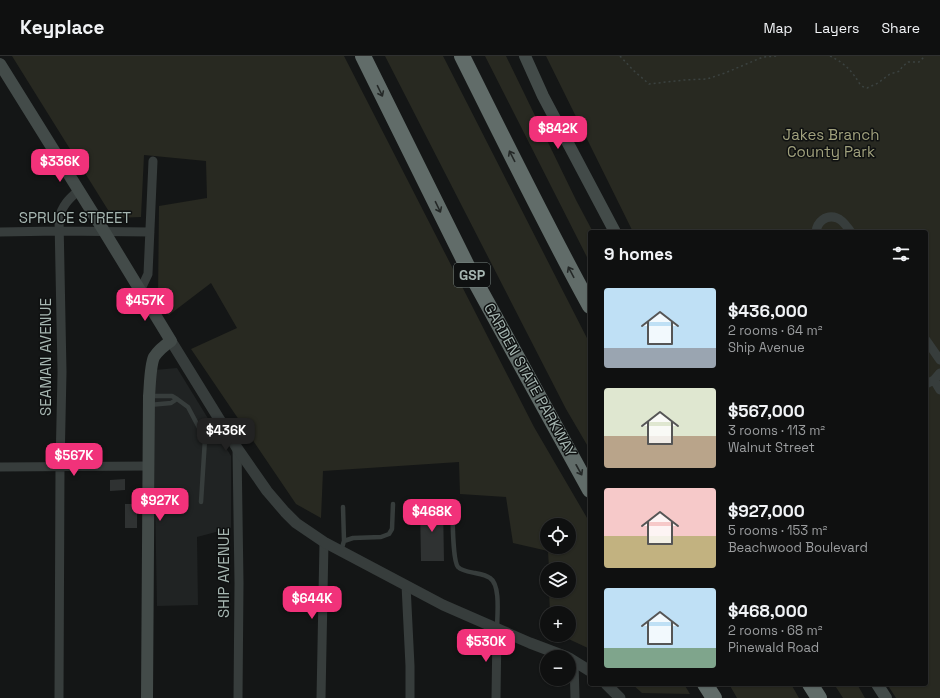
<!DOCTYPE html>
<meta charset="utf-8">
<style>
:root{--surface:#0f1010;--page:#1d1e1e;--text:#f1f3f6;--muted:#9b9d9f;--line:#2f3030;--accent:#f1327a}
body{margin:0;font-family:"Space Grotesk",sans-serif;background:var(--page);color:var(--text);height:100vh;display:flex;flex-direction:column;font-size:15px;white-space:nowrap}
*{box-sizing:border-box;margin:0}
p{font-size:13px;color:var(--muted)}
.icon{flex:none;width:22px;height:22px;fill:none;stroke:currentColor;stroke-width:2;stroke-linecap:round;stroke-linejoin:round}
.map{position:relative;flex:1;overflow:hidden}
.panel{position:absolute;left:588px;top:174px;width:340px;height:456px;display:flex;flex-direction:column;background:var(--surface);border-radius:4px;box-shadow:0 1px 3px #0004,0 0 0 1px var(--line)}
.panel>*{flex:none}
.tools{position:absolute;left:540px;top:462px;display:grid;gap:8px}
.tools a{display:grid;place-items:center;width:36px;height:36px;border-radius:50%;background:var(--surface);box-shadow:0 1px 3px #0004,0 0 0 1px var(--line);font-size:20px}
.price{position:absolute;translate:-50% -34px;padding:0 9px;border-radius:8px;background:var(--accent);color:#fff;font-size:13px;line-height:26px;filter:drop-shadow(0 1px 2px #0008)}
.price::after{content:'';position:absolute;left:50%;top:24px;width:12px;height:9px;margin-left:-6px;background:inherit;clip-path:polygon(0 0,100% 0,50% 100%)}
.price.on{background:#222;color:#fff}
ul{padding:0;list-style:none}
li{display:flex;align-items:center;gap:12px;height:100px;padding:0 16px}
li span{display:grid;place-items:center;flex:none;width:112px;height:80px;border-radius:4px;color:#555}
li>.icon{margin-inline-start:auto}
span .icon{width:48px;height:48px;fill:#fffc;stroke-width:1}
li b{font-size:17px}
h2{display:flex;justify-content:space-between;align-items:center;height:48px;padding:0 16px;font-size:17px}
header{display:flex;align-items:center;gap:24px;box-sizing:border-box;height:56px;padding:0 20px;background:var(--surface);border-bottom:1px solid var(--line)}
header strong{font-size:19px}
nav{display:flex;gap:22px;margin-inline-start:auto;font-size:14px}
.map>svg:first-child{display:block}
</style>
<header>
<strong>Keyplace</strong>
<nav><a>Map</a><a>Layers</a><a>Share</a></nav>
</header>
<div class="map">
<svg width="940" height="642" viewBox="0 0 940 642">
<rect width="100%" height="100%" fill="#141616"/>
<path fill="#202323" d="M 177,312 L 231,400 L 231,472 L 197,481 L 198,549 L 157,550 L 155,443 L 155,314 Z"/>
<path fill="#282921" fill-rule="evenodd" d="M 12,0 L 344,0 L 534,371 L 590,467 L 590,593 L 560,579 L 569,579 L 569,557 L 550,557 L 549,535 L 569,535 L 569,513 L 549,513 L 548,495 L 513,487 L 506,441 L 460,438 L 459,406 L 323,415 L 321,462 L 296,448 L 191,293 L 237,272 L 211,227 L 169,259 L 158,242 L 159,150 L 207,142 L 206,105 L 144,99 L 141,161 L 113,162 ZM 547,469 L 569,469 L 569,491 L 547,491 Z
M 385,0 L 443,0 L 590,288 L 590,394 L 566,353 Z
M 485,0 L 506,0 L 576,144 L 593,176 L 590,176 L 590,207 Z
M 546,0 L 940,0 L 940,642 L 896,642 L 887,628 L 926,628 L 926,176 L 633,176 Z
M 632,628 L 684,628 L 690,638 L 642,637 Z
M 729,628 L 791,628 L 799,642 L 737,642 Z
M 834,628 L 857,628 L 865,642 L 843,642 Z"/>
<path fill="#2f3232" d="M 125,423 L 125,434 L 110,435 L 110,424 Z
M 125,448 L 137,448 L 137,472 L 125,472 Z
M 443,448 L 444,505 L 421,505 L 420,449 Z"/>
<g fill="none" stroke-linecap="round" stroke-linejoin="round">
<path stroke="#3b4240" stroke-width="1.5" stroke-dasharray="2 3" stroke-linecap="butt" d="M 620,0 L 633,14 L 649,28 L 684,24 L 707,23 L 725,17 L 763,1 L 778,0
M 830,0 C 846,8 852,15 861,30 L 867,32 L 878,27 L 890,18 L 900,15 L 902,11 L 908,6 L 919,6 L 925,0"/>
<path stroke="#373d3c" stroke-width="4.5" d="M 149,340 L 172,340 L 177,343 L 171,347 L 149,349
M 177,343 L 188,351 L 205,383 L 201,446
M 452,446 C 453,458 452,504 458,511 C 462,515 470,516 475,517 C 480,518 486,519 490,522 C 501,529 497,561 497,573
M 343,451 L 344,485
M 341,495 L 344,485 L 353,482 L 381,481 L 389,478 L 392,473 L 393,448"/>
<path stroke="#373d3c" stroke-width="9" d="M 0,176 L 59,175 L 150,176
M 816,176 C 817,166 826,158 837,162 C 843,164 847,171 851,176
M 140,235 L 148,218 L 153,105
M 926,284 L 940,304
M 934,324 L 940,334
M 926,328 L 934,324 L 940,317
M 237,392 L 239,527 L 238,642
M 0,411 L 149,410
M 406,529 L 410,610 L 410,642
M 574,605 L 575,642
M 59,642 L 60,411 L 62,316 L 59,163 C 62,149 69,143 79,134
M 321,642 L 324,486
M 496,642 L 497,573"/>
<path stroke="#373d3c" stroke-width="11" d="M 171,285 L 237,392 L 267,435 L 285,456 L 296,467 L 324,486 L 443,549 L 530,587 L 567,601
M 569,602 L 590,615
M 606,628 L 620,642"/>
<path stroke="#434b49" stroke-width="12" d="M 525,0 L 543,40 L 615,176
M 0,8 L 104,175 L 171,285 C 165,289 158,295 154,301 C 150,310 150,330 149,340 L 147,642
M 877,628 L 886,642"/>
<path stroke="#616c69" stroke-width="16" d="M 363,0 L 469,214 L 590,434
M 462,0 C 504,84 545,168 590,250
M 705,628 L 714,642
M 810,628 L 819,642"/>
</g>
<defs><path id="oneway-shaft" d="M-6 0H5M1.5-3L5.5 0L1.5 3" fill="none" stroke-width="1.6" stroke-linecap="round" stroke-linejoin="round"/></defs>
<g stroke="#242827">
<use href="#oneway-shaft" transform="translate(380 35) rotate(64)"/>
<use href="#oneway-shaft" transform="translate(512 100) rotate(-117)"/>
<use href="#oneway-shaft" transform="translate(438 151) rotate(64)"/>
<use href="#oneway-shaft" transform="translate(571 216) rotate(-118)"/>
<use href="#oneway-shaft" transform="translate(579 414) rotate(61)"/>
</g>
<g text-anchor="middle" stroke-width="3" stroke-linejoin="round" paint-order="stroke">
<rect fill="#0f1111" stroke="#798481" stroke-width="1" x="454" y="207" width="36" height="24" rx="3"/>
<g font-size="14" font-weight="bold" fill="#a6b6b1">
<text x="472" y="224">GSP</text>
</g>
<g font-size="15" fill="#a1a17d" stroke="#0f1111">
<text x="831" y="84">Jakes Branch<tspan x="831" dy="17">County Park</tspan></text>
</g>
<g font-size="15" fill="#a6b6b1" stroke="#0f1111">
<text x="75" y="167">SPRUCE STREET</text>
<text transform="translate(46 301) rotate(-90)" y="5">SEAMAN AVENUE</text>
<text transform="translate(530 324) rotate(61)" y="5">GARDEN STATE PARKWAY</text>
<text transform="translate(224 517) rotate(-90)" y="5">SHIP AVENUE</text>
</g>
</g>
</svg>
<div class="tools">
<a><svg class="icon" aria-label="locate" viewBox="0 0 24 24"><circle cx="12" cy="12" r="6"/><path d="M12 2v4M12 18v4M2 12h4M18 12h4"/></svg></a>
<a><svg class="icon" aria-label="layers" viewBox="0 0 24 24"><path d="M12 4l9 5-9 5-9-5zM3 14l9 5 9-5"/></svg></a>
<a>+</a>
<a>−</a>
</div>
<b class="price" style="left:558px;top:94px">$842K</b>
<b class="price" style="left:60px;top:127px">$336K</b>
<b class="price" style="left:145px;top:266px">$457K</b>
<b class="price on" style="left:226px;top:396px">$436K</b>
<b class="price" style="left:74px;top:421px">$567K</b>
<b class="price" style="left:160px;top:466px">$927K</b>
<b class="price" style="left:432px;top:477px">$468K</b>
<b class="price" style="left:312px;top:564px">$644K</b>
<b class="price" style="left:486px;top:607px">$530K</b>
<section class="panel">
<h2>9 homes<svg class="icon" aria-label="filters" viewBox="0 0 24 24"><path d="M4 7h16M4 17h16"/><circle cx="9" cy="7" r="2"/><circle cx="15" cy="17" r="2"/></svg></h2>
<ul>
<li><span style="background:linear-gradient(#bfe0f5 75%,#9aa5b1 0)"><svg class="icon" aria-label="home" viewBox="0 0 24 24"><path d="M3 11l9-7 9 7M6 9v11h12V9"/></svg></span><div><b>$436,000</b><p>2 rooms · 64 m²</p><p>Ship Avenue</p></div></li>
<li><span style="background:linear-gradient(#dfe7d0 60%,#b9a48a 0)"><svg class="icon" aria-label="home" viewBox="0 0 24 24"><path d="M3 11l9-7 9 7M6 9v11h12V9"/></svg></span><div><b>$567,000</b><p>3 rooms · 113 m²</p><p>Walnut Street</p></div></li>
<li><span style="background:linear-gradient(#f6c9c9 60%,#c2b280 0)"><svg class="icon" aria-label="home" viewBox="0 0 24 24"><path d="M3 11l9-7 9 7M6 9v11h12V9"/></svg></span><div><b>$927,000</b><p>5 rooms · 153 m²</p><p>Beachwood Boulevard</p></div></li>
<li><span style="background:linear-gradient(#bfe0f5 75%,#7fa58c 0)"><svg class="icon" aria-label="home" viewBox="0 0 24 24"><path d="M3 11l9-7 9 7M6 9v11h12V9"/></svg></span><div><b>$468,000</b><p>2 rooms · 68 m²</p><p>Pinewald Road</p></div></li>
</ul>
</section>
</div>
